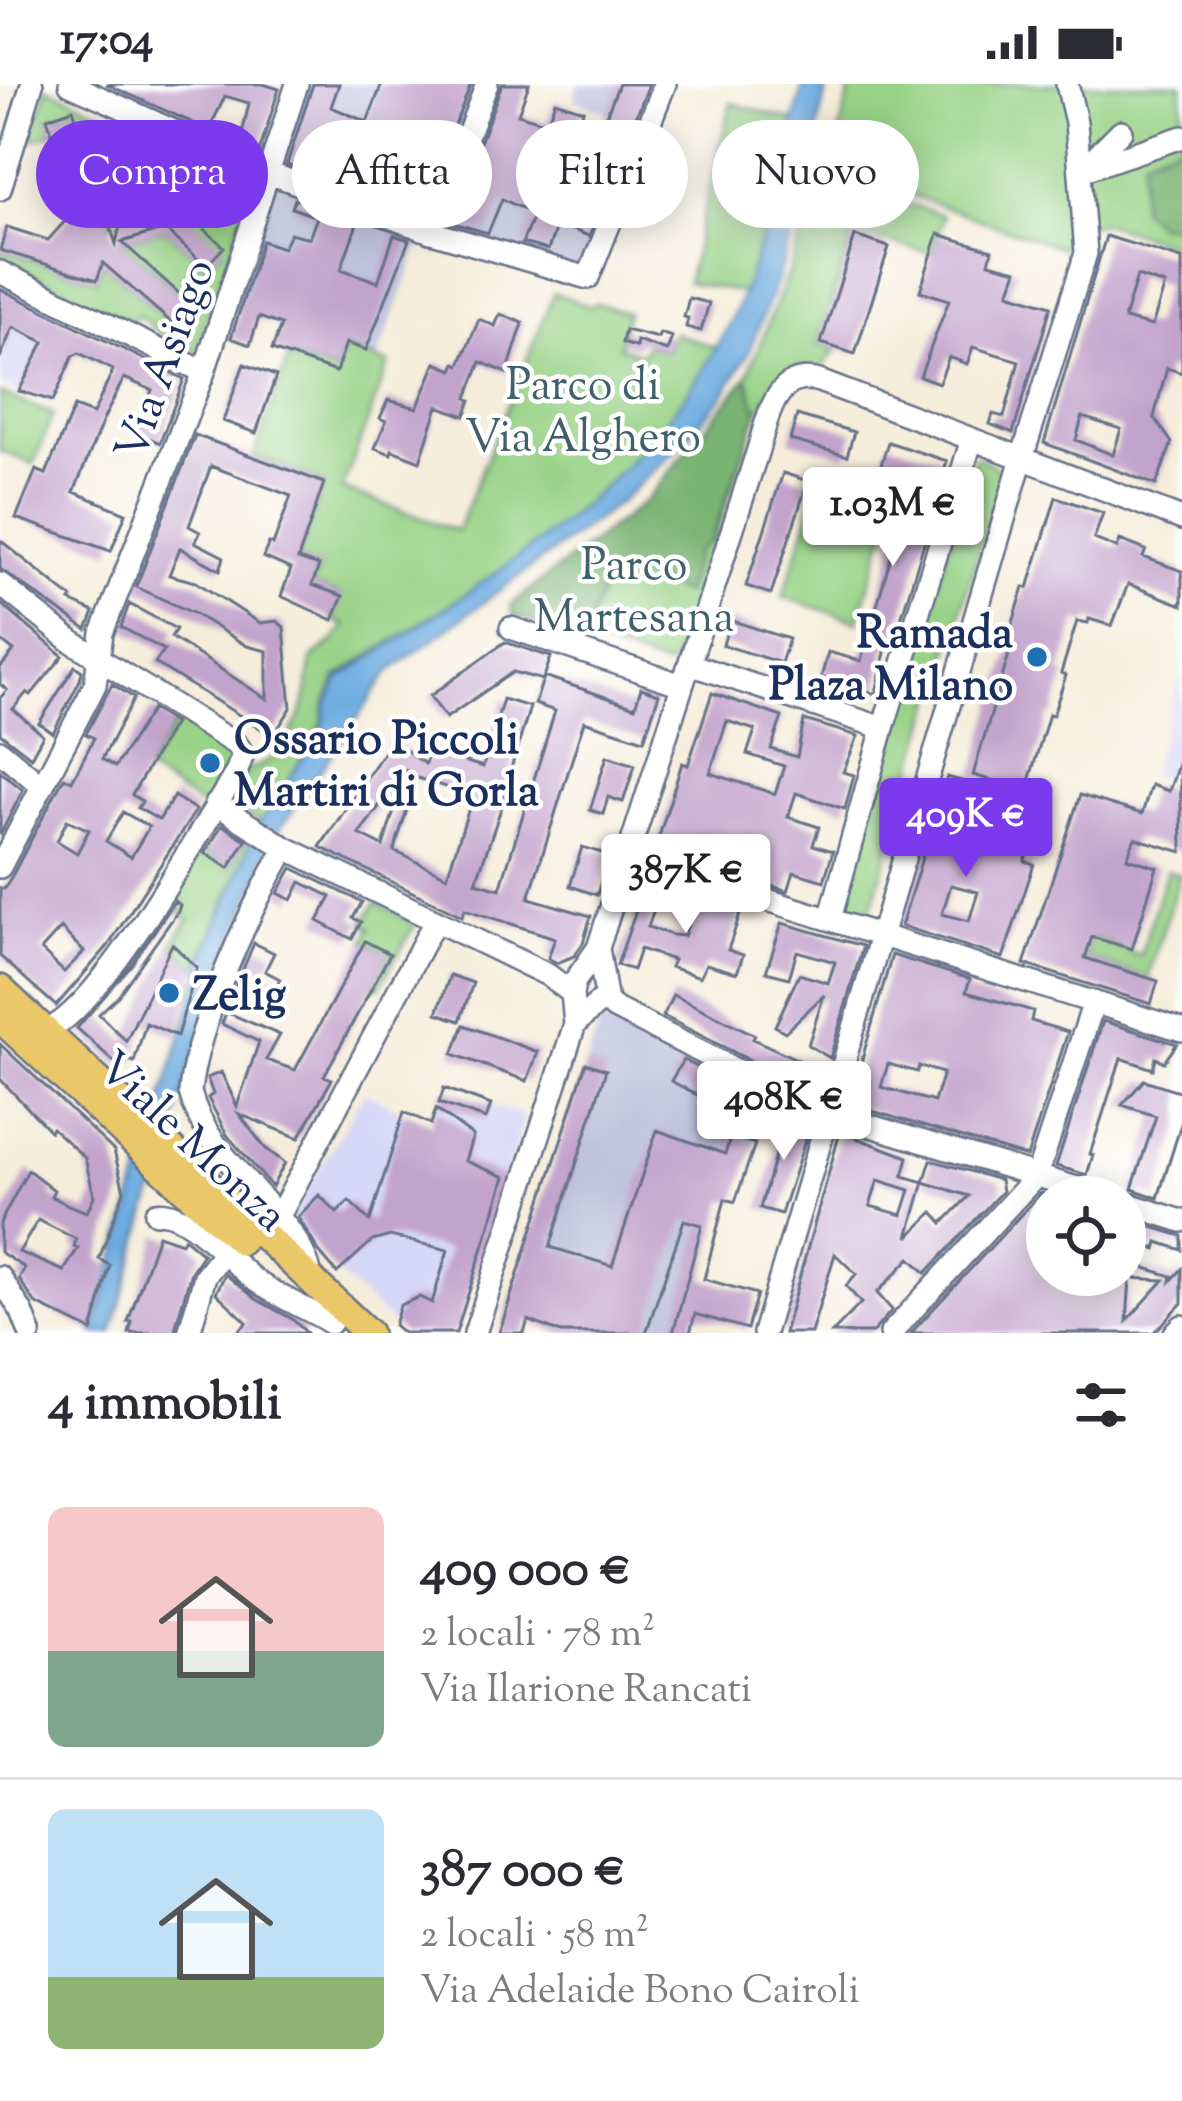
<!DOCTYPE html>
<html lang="it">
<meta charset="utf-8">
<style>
:root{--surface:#fff;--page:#f7f7f7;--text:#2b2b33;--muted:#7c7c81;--line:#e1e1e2;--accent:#7c3aed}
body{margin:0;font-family:"Sorts Mill Goudy",serif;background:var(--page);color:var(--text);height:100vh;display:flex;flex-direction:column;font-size:45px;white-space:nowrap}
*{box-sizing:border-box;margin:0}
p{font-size:39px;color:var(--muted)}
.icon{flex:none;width:66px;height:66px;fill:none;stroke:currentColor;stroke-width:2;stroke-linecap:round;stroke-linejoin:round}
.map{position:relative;height:1249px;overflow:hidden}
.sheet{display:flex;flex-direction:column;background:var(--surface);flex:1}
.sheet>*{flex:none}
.top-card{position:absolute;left:36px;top:36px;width:1110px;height:108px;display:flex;gap:24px}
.buttons{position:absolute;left:1026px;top:1092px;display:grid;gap:24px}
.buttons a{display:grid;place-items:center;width:120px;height:120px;border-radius:50%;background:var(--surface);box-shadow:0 6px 30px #0003;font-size:60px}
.price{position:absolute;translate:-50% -102px;padding:0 27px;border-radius:12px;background:#fff;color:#222;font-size:39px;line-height:78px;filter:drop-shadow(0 3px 6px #0008)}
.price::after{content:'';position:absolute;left:50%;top:72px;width:36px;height:27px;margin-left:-18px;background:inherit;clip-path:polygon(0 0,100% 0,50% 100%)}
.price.active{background:var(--accent);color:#fff}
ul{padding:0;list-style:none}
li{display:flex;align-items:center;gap:36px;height:300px;padding:0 48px}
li+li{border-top:3px solid var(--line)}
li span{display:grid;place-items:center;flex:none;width:336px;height:240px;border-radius:18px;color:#555}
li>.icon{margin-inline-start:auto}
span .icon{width:144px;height:144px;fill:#fffc;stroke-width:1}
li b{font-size:51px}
h2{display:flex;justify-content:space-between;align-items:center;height:144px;padding:0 48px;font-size:51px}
.pill{padding:0 42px;border-radius:54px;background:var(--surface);box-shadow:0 6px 30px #0003;font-size:42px;line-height:108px}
.pill.active{background:var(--accent);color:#fff}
.status{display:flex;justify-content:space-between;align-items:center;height:84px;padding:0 60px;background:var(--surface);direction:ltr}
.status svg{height:33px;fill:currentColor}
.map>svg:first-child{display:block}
</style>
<div class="status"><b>17:04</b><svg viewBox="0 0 49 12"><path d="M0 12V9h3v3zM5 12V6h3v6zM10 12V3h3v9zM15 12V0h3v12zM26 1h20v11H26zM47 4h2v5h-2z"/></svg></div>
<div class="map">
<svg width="1182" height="1249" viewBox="0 0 1182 1249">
<rect width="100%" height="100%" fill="#fff"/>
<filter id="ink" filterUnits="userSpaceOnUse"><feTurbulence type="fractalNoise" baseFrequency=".00833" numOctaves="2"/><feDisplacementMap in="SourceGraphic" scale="24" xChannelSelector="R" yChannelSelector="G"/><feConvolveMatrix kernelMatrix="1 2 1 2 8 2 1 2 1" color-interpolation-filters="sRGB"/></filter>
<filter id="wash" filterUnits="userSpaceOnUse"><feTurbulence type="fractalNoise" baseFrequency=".004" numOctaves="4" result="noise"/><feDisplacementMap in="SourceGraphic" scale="48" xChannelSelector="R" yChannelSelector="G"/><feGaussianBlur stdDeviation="2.7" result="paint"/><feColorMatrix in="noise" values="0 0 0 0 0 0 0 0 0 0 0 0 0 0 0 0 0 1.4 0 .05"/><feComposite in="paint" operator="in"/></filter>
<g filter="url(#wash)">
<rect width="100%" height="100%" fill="#f5edda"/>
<path fill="#d7d7f8" d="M 0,188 L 63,219 L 19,307 L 0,301 Z
M 1182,588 L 1182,700 L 1150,690 Z
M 444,1004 L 525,1032 L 455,1249 L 403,1249 L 337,1189 L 290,1137 L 364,1008 L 430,1040 Z"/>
<path fill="#bfc2dd" d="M 297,0 L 487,0 L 472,40 L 541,67 L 519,122 L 603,157 L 588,194 L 425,147 L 377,276 L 225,223 Z
M 578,0 L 665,0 L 647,45 L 573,15 Z
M 601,934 L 768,1019 L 735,1118 L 724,1116 L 690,1249 L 561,1249 L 506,1229 Z"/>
<path fill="#98d286" stroke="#5a8072" stroke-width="3" d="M 852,0 L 1182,0 L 1182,164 L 1104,139 L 1069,143 L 1062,164 L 904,109 L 908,76 L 839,48 Z
M 47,3 L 254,99 L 196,268 L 160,251 L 139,231 L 132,238 L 0,175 L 0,166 L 97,196 L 103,179 L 174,241 L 192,220 L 122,158 L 165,145 L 206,182 L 223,164 L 175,125 L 179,103 L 160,86 C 135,93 128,101 123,127 L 126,130 L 110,141 L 73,26 L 48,34 L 52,50 L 30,57 Z
M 731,19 L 795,37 L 744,209 L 687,198 Z
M 825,95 L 943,131 L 932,170 L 854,148 L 817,260 L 836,267 L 819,286 L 798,283 L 778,293 L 758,328 L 674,575 L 667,583 L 513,532 L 511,521 L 646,417 L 747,293 Z
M 554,209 L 592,223 L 595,219 L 627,228 L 619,263 L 641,270 L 647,261 L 667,267 L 674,249 L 720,265 C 689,311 658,357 617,395 C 534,472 431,531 337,593 L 325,621 L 321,642 L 262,740 L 236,722 L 234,707 L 248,685 C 275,682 295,647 304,622 C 309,606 308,589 313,573 L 333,558 L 345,541 L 333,536 L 342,512 L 312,501 L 319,483 L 298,475 L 324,399 L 254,372 L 289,272 L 336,288 L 344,265 L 389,280 L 342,405 L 457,447 Z
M 0,309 L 53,330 L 34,380 L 0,367 Z
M 978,373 L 997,384 L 1001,394 L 872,822 C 862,833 855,830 842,826 L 974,374 Z
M 819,402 L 893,425 L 858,537 L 783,513 Z
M 179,635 L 236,671 L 202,723 L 146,687 Z
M 249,751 L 251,759 L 197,884 L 172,860 L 189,835 L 177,826 L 180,820 L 166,812 L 197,764 L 229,784 Z
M 1167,786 L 1180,791 L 1148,894 L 1085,874 L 1090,852 L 1140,872 Z
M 376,818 L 415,840 L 379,904 L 373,900 L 389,870 L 365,857 L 371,843 L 364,839 Z"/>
<path fill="#7ab473" stroke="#4a7268" stroke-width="3" d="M 1182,58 L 1182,142 L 1158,140 L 1140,124 L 1143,74 Z
M 747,293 L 758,328 L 712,455 L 697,467 L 684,510 C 626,491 616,458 590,537 L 559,546 L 513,532 L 511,521 L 646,417 Z"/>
<path fill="#6dace0" stroke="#446e9f" stroke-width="3" d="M 804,0 L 828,0 L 800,122 L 777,196 L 747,272 L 724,310 L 680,362 L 620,418 L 390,587 L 275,752 L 218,893 L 112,1249 L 93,1249 L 203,878 L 256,745 L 323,644 L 326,621 L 339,595 C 483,497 646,405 727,244 C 763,174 782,77 804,0 Z"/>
<g id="blocks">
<path fill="#c2a3cc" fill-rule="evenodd" d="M 106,0 L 263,0 L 279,5 L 259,69 L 240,60 L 249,19 L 225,12 L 209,46 Z
M 313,0 L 339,0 L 331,23 L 367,38 L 382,0 L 471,0 L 420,128 L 287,80 Z
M 502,0 L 529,0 L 518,30 L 547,39 L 555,17 L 583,26 L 575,50 L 595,58 L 619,0 L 649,0 L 589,152 L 557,140 L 548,166 L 522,159 L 534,130 L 502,115 L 488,149 L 450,138 ZM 548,73 L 585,86 L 577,108 L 539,98 Z
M 73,25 L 116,160 L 128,104 L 139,92 L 160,86 L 179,103 L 176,119 L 224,163 L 206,182 L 165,145 L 122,158 L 192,221 L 174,241 L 103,179 L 97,196 L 0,166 L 7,143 L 48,156 L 76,125 L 47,34 Z
M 839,48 L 880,65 L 876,81 L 849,73 L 844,91 L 830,86 Z
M 295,115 L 358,137 L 341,185 L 378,198 L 394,151 L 409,156 L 366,266 L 346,259 L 336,288 L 272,266 L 281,241 L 259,233 L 250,261 L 231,254 L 262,157 L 283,164 L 290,149 L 309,154 L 317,133 L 292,124 Z
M 938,150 L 992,166 L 989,179 L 1017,186 L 1009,209 L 1051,222 L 1013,349 L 990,340 L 993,330 L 1004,333 L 1019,277 L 973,263 L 967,280 L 949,273 L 939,299 L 920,292 L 949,216 L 920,207 Z
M 855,152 L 889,163 L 855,270 L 821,259 Z
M 1106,152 L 1182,175 L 1182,289 L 1167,284 L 1154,333 L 1172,359 L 1156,401 L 1044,359 ZM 1137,192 L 1165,201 L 1152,242 L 1124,235 ZM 1082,333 L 1121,345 L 1113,371 L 1076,356 Z
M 0,205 L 184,295 L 160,359 L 137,349 L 152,306 L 124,294 L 104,334 L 74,408 L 126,429 L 111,467 L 16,434 L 36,386 L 46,390 L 74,323 L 93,330 L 113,286 L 79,269 L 73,272 L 53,317 L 19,307 L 44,258 L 13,243 L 0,274 Z
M 689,214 L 709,219 L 701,247 L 686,243 L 688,234 L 684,233 Z
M 500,230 L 523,239 L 507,289 L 481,278 L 467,314 L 471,316 L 465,332 L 438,322 L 420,377 L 392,366 L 391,370 L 375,364 L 386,337 L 380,334 L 388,316 L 417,324 L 436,279 L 453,286 L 456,279 L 460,281 L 479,235 L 495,242 Z
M 625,246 L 658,254 L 660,249 L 672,253 L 667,267 L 637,257 L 636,263 L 622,259 Z
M 244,280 L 276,292 L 256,349 L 223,337 Z
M 797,331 L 854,348 L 847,372 L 790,356 Z
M 195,351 L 324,399 L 298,475 L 319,482 L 312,501 L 343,512 L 333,536 L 281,512 L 291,485 L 263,473 L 269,459 L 273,461 L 291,412 L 211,382 L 189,442 L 200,448 L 195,458 L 224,473 L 220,486 L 180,464 L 169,491 L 196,498 L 260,539 L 277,537 L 284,543 L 291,624 L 273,652 L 155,579 L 164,566 L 121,543 L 129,520 L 176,545 L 171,553 L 267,615 L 267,567 L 247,562 L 195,530 L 136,503 Z
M 888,358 L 947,377 L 940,403 L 931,400 L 926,423 L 934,426 L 893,561 L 887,559 L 876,610 L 821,594 L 828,568 L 861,577 L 913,395 L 880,384 Z
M 783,389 L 808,397 L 771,510 L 746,502 Z
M 1056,413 L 1103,429 L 1094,455 L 1117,464 L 1120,456 L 1146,466 L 1143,473 L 1182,487 L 1182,521 L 1128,500 L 1112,542 L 1089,535 L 1088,539 L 1077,537 L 1061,589 L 1066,591 L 1053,631 L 1049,630 L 1026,707 L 973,691 L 1013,557 L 1008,555 L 1024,503 L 1028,504 Z
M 0,456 L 72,514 L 70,517 L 94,528 L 87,546 L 0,485 Z
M 0,519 L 63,572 L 31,611 L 27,608 L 13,625 L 43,651 L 31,673 L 0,649 L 0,614 L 7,606 L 0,600 L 0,584 L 14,567 L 0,556 Z
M 730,536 L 789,555 L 781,579 L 723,561 Z
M 505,558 L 551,573 L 543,596 L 513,588 L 446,634 L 430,612 Z
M 75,582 L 82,587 L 80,596 L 53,649 L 39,639 Z
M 544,592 L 635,623 L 641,604 L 659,610 L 644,656 L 584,637 L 529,814 L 591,832 L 583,859 L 574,872 L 557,879 L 548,874 L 555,854 L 465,825 L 462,832 L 320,763 L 392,656 L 425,680 L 430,667 L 483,683 L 503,615 L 530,623 L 509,691 L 512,692 L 476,798 L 500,805 L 555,627 L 535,620 ZM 406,685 L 405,690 L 473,712 L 447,792 L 394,767 L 409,719 L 398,714 L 383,762 L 359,750 Z
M 112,600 L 134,614 L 102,675 L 115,683 L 152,625 L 174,639 L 132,711 L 142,717 L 138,724 L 159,736 L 174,712 L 196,726 L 108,862 L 56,922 L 0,872 L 0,804 L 4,805 L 13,790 L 64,693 L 72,697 L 94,654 L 86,650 ZM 123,728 L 149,743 L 131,773 L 106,757 ZM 67,736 L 89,746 L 77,769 L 57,757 ZM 61,844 L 84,868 L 64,888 L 41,866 Z
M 712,609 L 782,633 L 771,665 L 797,673 L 804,636 L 858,652 L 843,688 L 854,691 L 845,725 L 796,709 L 788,733 L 819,743 L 813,761 L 833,767 L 824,797 L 794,788 L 788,807 L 655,765 L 682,679 L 688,681 ZM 727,637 L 755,646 L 747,670 L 784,682 L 775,710 L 710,689 Z
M 607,672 L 635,681 L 623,718 L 608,713 L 603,730 L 590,726 Z
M 1180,675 L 1182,768 L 1135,754 L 1127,774 L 1157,783 L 1132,865 L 1092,853 L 1085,874 L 1158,897 L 1151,920 L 1024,880 L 1080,711 L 1142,730 L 1151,701 L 1169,707 Z
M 0,687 L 23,706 L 0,751 Z
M 947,693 L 981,702 L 967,752 L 1026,771 L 1025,777 L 1034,780 L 1003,874 L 901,842 ZM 951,801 L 978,808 L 969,837 L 942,830 Z
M 222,741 L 246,756 L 229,784 L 205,769 Z
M 582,763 L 609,771 L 597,811 L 570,802 Z
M 292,784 L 362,818 L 353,834 L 361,838 L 352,855 L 318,837 L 331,813 L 301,798 L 292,816 L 278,809 Z
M 652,795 L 663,799 L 648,843 L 672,851 L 684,852 L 698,810 L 742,824 L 728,866 L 743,871 L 737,889 L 706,880 L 700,893 L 670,883 L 673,876 L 640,865 L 633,886 L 617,881 L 640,815 L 645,817 Z
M 175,817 L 180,821 L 178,827 L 118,912 L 99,930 L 126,957 L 172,860 L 197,884 L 177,952 L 146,939 L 134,978 L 121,974 L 120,983 L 77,944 L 132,880 Z
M 782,839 L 863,862 L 830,974 L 808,961 L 824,911 L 785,948 L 775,942 L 799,890 L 828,899 L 835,878 L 797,867 L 789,894 L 766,888 Z
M 365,857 L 390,870 L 324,992 L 332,995 L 299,1054 L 239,1030 L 265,1064 L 285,1079 L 272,1103 L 227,1051 L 208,1014 L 213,1010 L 207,994 L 221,988 L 237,1022 L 259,958 L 222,940 L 226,928 L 280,951 L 266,976 L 295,986 Z
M 254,859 L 274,869 L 265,887 L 280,895 L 273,908 L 247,896 L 241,908 L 235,904 Z
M 892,871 L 970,895 L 966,908 L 1033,927 L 1031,937 L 1068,948 L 1027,1073 L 849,1020 ZM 888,980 L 917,988 L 919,982 L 943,989 L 934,1018 L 881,1003 Z
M 450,891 L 473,899 L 460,937 L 437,929 Z
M 673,911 L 755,951 L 753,955 L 825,988 L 824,993 L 814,1004 L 806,1005 L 663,932 Z
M 1103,937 L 1177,960 L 1164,978 L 1156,974 L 1153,985 L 1121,974 L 1090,1070 L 1093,1071 L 1087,1091 L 1056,1082 Z
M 464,941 L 538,968 L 527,997 L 453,970 Z
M 0,960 L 114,1067 L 124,1107 L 99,1175 L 110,1181 L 92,1247 L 35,1219 L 19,1195 L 25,1184 L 0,1168 L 0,1139 L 28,1086 L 54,1106 L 51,1112 L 68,1121 L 87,1128 L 94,1112 L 85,1074 L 52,1044 L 50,1047 L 0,995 ZM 38,1136 L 76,1155 L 74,1163 L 78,1164 L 64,1187 L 19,1168 Z
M 683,976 L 711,990 L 699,1012 L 671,997 Z
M 586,979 L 606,986 L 550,1163 L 612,1182 L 657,1046 L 725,1070 L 731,1052 L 755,1060 L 735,1118 L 725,1115 L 704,1195 L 757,1210 L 747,1245 L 695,1230 L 690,1249 L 673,1249 L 702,1141 L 684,1136 L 646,1249 L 561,1249 L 528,1236 L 524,1249 L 499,1249 Z
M 1144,996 L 1182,1008 L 1182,1037 L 1158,1114 L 1132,1105 L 1156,1032 L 1122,1021 Z
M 444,1004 L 491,1021 L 486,1035 L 439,1019 Z
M 436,1025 L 473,1052 L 465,1077 L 505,1093 L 456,1249 L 403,1249 L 394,1241 L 400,1221 L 419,1213 L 432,1219 L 448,1166 L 390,1152 L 372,1157 L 337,1189 L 319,1168 L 298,1133 L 319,1111 L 337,1129 L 349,1117 L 370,1137 L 404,1028 L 431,1040 Z
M 795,1033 L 800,1035 L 806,1054 L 781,1130 L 760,1124 L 777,1065 L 776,1037 Z
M 840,1048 L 908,1073 L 903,1092 L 924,1098 L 931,1076 L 1000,1096 L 1002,1107 L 926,1189 L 910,1174 L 877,1209 L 892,1226 L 872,1249 L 832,1249 L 861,1219 L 846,1202 L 856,1190 L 835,1170 L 811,1249 L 784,1249 ZM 878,1096 L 910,1106 L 902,1131 L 870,1122 ZM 924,1098 L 969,1112 L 943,1139 L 933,1128 L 908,1153 Z
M 1041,1109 L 1047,1111 L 1047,1136 L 1033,1150 L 1047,1163 L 1047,1191 L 1125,1191 L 1125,1178 L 1172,1192 L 1171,1197 L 1182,1185 L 1182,1219 L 1154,1249 L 911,1249 ZM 1130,1194 L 1164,1196 L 1127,1237 Z
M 1125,1135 L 1182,1152 L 1182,1166 L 1158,1158 L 1156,1165 L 1125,1155 Z
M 158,1151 L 181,1159 L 184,1154 L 203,1170 L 191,1188 L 174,1249 L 129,1249 L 132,1238 L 128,1238 Z
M 225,1190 L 256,1215 L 292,1235 L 307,1249 L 237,1249 L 247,1238 L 216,1209 Z"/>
</g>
</g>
<g filter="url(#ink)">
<use href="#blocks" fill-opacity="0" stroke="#677289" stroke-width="3"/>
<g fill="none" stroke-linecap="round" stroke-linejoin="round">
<g stroke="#677289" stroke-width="26">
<path id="minor" d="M 70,0 L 258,85 L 425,146 L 588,194 L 665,0
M 1087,81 L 1121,47
M 1081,87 L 1182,53
M 0,105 L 32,0
M 430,148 L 487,0
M 0,188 L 204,288
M 0,500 L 71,557 L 237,661 L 243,670 L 236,689 C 201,745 100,927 45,947
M 511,544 L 682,601
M 689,580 L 883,644
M 0,667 L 42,702
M 216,720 L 286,764 L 548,891 L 572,909 L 575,940 L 475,1249
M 286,764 C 251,822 196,942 190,1008 C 209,1084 297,1125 311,1192
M 627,772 L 1182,946
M 0,783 L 95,601 L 102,549 L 204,288 L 297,0
M 830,835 L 883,644 L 972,355
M 572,909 L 575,897 L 598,864 L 755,375 C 767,341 772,285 819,297 L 1182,435
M 604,916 L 616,925 L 811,1024 L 1107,1113
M 575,940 L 606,912 L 598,864
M 1125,1119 L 1182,1137
M 156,1129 C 187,1123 231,1179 256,1197 C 278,1213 307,1224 331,1239
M 279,1132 L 435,837
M 0,1193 L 22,1228 L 30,1249
M 189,1249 L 205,1192 L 223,1169
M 764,1249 L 1022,374 L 1086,169 L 1076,38 L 1067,0
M 891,1249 L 1037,1091 L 1094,918
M 1175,1249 L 1182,1242"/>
</g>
<g stroke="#677289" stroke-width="32">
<path id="major" d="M 0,905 L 368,1249
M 0,934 L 241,1157"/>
</g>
<use href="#minor" stroke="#fff" stroke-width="21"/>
<use href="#major" stroke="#eac769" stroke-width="27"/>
</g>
</g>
<g fill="#1f6fb2" stroke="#fff" stroke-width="4.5">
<circle cx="1037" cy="573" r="12"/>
<circle cx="210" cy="679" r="12"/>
<circle cx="169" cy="909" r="12"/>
</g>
<g text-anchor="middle" stroke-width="9" stroke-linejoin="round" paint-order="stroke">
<g font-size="45" fill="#1b2f5e" stroke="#fff">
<text transform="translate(163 275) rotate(-70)" y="16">Via Asiago</text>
<text transform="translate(194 1056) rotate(43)" y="16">Viale Monza</text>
</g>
<g font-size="45" fill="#40606a" stroke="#fff">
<text x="583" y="315">Parco di<tspan x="583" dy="52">Via Alghero</tspan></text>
<text x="634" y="495">Parco<tspan x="634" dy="52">Martesana</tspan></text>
</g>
<g font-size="45" font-weight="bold" fill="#1b2f5e" stroke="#fff" text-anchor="start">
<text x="1013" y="563" text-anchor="end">Ramada<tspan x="1013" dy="52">Plaza Milano</tspan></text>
<text x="234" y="669">Ossario Piccoli<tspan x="234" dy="52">Martiri di Gorla</tspan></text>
<text x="193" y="925">Zelig</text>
</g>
</g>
</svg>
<div class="buttons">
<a><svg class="icon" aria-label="locate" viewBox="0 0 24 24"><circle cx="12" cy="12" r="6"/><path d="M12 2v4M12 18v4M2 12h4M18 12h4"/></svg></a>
</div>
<b class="price" style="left:893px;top:485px">1.03M €</b>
<b class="price active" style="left:966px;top:796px">409K €</b>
<b class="price" style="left:686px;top:852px">387K €</b>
<b class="price" style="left:784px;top:1079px">408K €</b>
<div class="top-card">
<a class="pill active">Compra</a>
<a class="pill">Affitta</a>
<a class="pill">Filtri</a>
<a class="pill">Nuovo</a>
</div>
</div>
<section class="sheet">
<h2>4 immobili<svg class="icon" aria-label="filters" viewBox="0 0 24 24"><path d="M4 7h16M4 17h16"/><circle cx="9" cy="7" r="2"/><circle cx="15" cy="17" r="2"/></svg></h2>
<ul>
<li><span style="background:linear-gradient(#f6c9c9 60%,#7fa58c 0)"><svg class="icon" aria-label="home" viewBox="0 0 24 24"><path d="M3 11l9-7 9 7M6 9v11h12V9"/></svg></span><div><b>409 000 €</b><p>2 locali · 78 m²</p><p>Via Ilarione Rancati</p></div></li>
<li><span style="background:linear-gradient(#bfe0f5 70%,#8fb573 0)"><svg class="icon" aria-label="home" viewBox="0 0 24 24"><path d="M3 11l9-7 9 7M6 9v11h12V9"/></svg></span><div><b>387 000 €</b><p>2 locali · 58 m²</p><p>Via Adelaide Bono Cairoli</p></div></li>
</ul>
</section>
